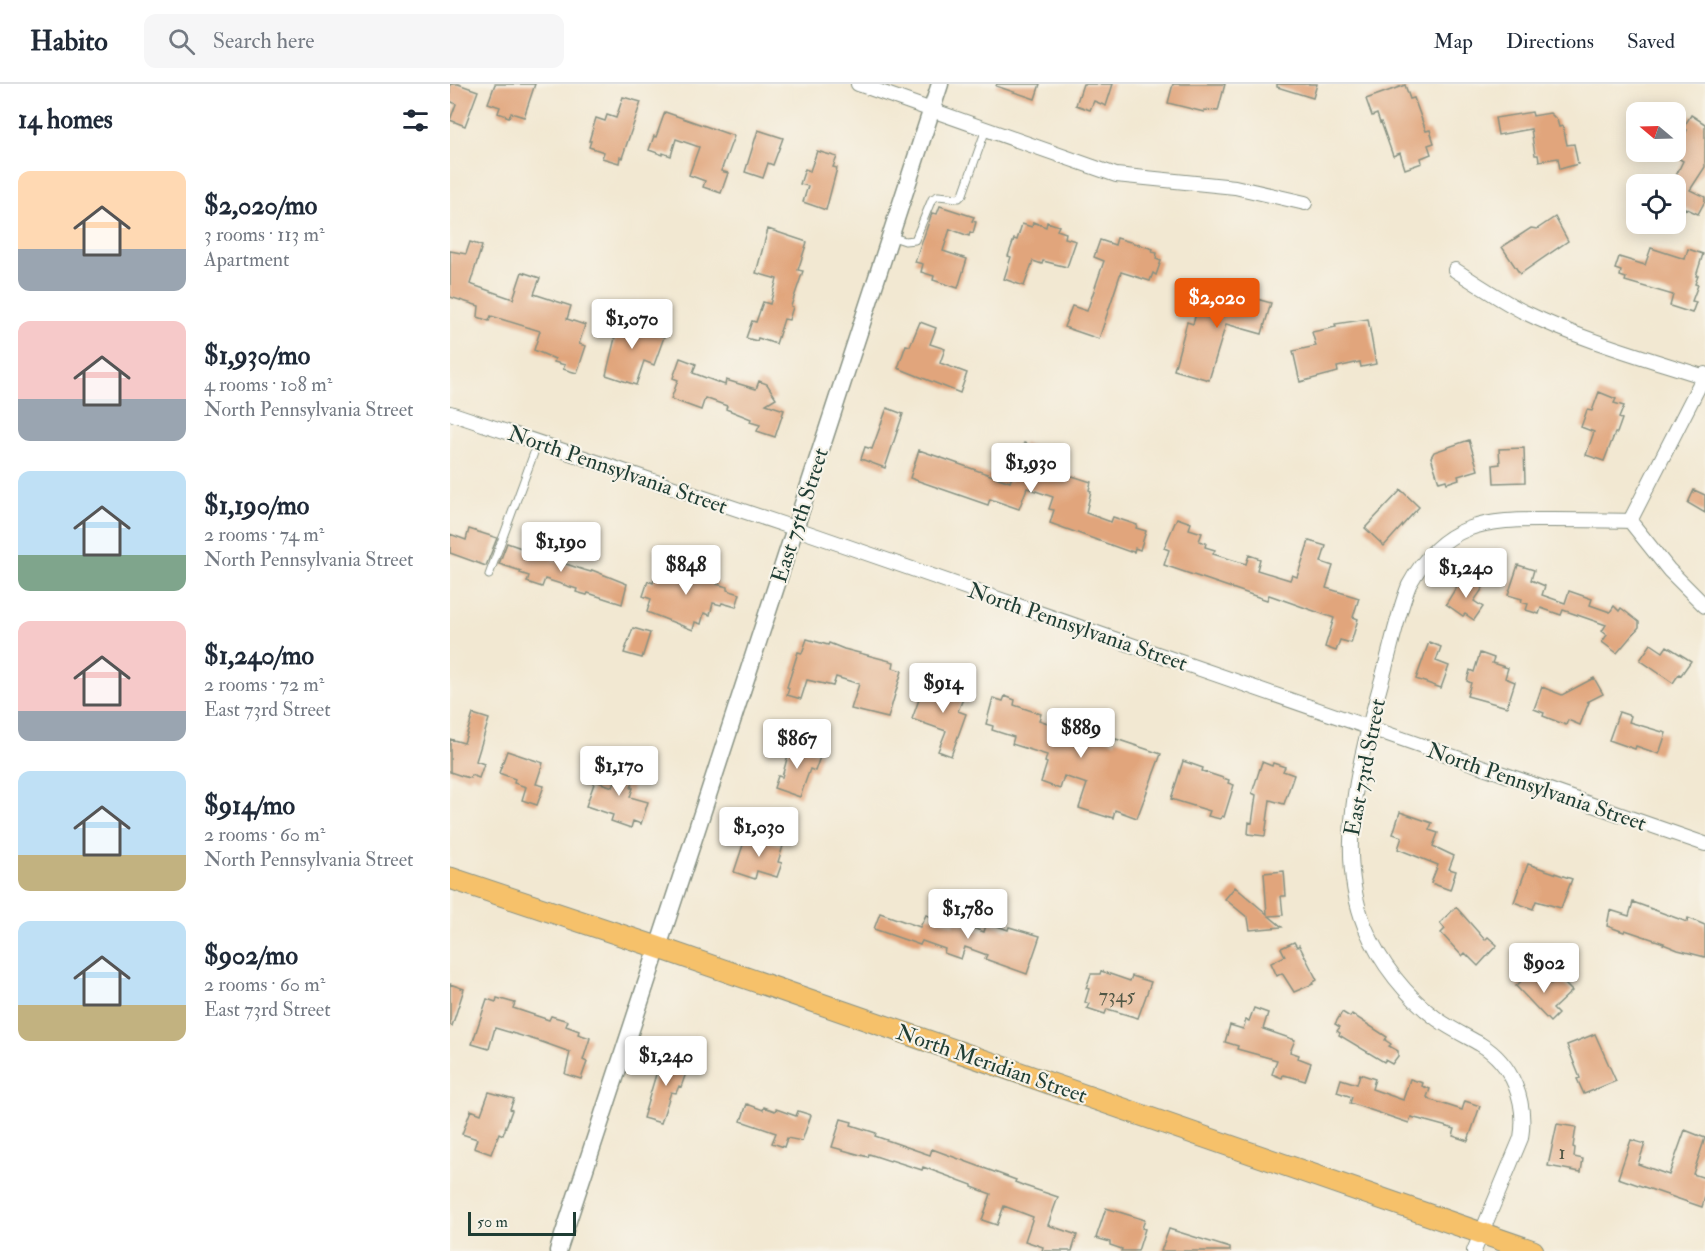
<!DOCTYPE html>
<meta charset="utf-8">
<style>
:root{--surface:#fff;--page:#f6f6f7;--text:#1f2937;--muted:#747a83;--line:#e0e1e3;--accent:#ea580c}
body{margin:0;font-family:"IM FELL Double Pica",serif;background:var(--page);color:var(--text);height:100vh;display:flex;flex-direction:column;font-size:22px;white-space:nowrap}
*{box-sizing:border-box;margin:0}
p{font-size:20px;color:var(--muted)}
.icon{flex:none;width:33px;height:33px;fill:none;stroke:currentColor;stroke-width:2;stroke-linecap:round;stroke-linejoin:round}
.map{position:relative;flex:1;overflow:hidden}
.drawer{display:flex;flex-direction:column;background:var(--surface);width:450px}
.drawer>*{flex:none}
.needle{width:39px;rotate:289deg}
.tools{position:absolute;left:1176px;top:18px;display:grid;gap:12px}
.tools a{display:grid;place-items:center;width:60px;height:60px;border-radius:12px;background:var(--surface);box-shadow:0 3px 15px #0003;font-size:30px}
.scale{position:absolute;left:18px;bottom:15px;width:108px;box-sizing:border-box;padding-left:6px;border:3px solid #1f3d34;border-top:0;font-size:16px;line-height:21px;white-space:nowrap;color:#1f3d34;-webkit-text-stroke:4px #f7f3e8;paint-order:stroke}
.price{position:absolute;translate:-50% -51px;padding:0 14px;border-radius:6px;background:#fff;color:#222;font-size:20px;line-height:39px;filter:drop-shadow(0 2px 3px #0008)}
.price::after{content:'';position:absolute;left:50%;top:36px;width:18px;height:14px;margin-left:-9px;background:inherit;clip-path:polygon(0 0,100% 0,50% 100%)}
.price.selected{background:var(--accent);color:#fff}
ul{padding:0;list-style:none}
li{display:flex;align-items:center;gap:18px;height:150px;padding:0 18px}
li span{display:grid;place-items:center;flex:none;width:168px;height:120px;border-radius:12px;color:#555}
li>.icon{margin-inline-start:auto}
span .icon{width:72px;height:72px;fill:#fffc;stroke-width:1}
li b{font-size:26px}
h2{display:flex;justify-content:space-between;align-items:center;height:72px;padding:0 18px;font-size:26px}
header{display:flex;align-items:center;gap:36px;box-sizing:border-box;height:84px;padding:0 30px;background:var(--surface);border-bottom:2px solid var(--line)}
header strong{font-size:28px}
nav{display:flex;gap:33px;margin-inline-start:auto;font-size:21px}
.search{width:420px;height:54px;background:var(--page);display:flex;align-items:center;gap:15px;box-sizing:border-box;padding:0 21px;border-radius:12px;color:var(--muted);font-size:22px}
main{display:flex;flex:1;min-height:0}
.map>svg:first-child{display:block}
</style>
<header>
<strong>Habito</strong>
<div class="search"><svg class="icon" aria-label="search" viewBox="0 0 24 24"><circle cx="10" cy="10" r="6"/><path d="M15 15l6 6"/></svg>Search here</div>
<nav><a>Map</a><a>Directions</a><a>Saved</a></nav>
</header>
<main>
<section class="drawer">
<h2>14 homes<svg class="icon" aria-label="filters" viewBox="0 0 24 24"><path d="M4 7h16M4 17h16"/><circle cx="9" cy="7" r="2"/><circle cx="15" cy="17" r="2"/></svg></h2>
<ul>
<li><span style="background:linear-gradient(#ffd9b3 65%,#9aa5b1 0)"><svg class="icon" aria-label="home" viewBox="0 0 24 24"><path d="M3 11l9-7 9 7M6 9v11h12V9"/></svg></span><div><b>$2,020/mo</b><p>3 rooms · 113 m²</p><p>Apartment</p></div></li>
<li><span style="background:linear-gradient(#f6c9c9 65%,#9aa5b1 0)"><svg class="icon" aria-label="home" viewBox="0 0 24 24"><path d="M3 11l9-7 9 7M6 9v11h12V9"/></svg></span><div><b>$1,930/mo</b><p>4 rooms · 108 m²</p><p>North Pennsylvania Street</p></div></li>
<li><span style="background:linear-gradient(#bfe0f5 70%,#7fa58c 0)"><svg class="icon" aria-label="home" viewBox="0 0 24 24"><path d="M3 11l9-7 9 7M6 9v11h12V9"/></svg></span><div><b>$1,190/mo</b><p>2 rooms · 74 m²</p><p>North Pennsylvania Street</p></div></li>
<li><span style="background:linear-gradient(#f6c9c9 75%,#9aa5b1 0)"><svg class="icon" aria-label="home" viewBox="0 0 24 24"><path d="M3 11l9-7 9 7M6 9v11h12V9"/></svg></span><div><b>$1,240/mo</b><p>2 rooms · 72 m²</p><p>East 73rd Street</p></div></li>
<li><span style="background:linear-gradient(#bfe0f5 70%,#c2b280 0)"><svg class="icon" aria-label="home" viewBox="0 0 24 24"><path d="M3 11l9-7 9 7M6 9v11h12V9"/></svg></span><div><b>$914/mo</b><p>2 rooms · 60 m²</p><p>North Pennsylvania Street</p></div></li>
<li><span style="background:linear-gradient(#bfe0f5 70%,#c2b280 0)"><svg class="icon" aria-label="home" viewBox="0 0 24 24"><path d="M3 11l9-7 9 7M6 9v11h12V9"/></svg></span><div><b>$902/mo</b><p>2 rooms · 60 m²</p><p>East 73rd Street</p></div></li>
</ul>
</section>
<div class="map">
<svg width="1255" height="1167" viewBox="0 0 1255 1167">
<rect width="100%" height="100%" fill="#f7f3e8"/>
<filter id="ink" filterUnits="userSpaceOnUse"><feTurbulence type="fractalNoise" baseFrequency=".0167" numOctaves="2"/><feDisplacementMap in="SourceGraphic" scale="12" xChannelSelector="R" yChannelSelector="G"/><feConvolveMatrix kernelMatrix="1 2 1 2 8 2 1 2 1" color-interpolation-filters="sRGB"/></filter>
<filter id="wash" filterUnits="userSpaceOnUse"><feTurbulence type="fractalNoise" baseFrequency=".008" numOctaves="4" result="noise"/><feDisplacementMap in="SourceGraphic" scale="24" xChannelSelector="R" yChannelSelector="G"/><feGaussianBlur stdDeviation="1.35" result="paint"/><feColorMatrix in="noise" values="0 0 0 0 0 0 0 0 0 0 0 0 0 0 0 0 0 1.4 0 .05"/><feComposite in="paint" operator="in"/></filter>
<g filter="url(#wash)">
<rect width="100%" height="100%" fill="#f2e8d2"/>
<g id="blocks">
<path fill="#e1a57b" d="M 0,0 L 8,0 L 28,7 L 15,42 L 0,36 L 6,20 L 0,17 Z
M 45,0 L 85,0 L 74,33 L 61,29 L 59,33 L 48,29 L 50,23 L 38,19 Z
M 547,0 L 590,0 L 585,15 L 546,2 Z
M 633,0 L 663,0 L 656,22 L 644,17 L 640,26 L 626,21 Z
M 723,0 L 775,0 L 768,27 L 754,26 L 754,28 L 718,19 Z
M 827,0 L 867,0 L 863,14 L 827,3 Z
M 955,1 L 960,15 L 964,14 L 976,47 L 980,46 L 984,59 L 978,61 L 981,70 L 971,74 L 972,79 L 955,85 L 950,69 L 943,72 L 931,38 L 930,39 L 927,30 L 922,32 L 916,15 Z
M 173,13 L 191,18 L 172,74 L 170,73 L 169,79 L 152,74 L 154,68 L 139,63 L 141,57 L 139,57 L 146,34 L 155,37 L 157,31 L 166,34 Z
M 215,28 L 284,52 L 271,87 L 278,89 L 271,109 L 253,103 L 255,97 L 239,91 L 249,63 L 226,55 L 221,72 L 213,69 L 213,71 L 199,66 L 204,52 L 206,53 Z
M 1082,28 L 1083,32 L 1100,29 L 1107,36 L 1109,43 L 1113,42 L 1117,61 L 1124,60 L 1128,80 L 1110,85 L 1108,74 L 1089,77 L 1088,71 L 1085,71 L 1081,45 L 1048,51 L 1045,34 Z
M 1241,31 L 1255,40 L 1255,83 L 1240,106 L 1255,113 L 1255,117 L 1248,130 L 1235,124 L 1226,143 L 1226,100 L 1222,100 L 1233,77 L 1222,70 L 1226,68 L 1237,46 L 1233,44 Z
M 308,46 L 333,54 L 323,81 L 318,79 L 313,94 L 295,88 Z
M 367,67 L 387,73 L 383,83 L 387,84 L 376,126 L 353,118 L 358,102 L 350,100 L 355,85 L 360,87 Z
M 490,122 L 524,133 L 522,137 L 526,138 L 523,149 L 520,148 L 519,152 L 500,145 L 493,167 L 517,175 L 508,204 L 483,196 L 484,192 L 471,188 L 473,180 L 465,178 L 482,129 L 487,130 Z
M 1105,133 L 1118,157 L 1070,190 L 1052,163 L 1081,144 L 1087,145 Z
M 583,138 L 596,143 L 597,138 L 609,142 L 607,146 L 616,149 L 615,154 L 626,157 L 617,183 L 593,177 L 592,180 L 583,177 L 574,202 L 554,195 L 561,173 L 558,172 L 564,155 L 567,156 L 572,140 L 582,143 Z
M 318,145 L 357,158 L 348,186 L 353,187 L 341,222 L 343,223 L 339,236 L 334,235 L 326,260 L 308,254 L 307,257 L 296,254 L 302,237 L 306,238 L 313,218 L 320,220 L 327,195 L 306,189 Z
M 667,154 L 703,165 L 702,168 L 707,169 L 706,175 L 711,177 L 706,191 L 703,189 L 700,197 L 671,188 L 649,255 L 614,243 L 622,222 L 637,227 L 654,177 L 644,173 L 650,156 L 665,161 Z
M 20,158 L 32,162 L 20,200 L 63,215 L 72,188 L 90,194 L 84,210 L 121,222 L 117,235 L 135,241 L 129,260 L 136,262 L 127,289 L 113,285 L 115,281 L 104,278 L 105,275 L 84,266 L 90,247 L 41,232 L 39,237 L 28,233 L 29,222 L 0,213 L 0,167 L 16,170 Z
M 1201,164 L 1235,175 L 1238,165 L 1253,170 L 1246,192 L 1248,192 L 1245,200 L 1248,201 L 1242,217 L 1246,218 L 1242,229 L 1220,222 L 1223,211 L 1175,197 L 1176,194 L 1170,192 L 1171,187 L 1165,185 L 1169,173 L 1195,181 Z
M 753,204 L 784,212 L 785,209 L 821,219 L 812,250 L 776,240 L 759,296 L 724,286 L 737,238 L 743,240 Z
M 172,228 L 192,234 L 188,244 L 214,253 L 204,281 L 194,277 L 186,301 L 156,291 L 165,254 L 164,254 Z
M 918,235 L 926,280 L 911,283 L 910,278 L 887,283 L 888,288 L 850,298 L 843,267 L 866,262 L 862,248 L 886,243 L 885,240 Z
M 470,238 L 486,244 L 480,260 L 495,265 L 490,279 L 517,289 L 510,309 L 448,284 L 456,261 L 460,262 Z
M 230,274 L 246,280 L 243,289 L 275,301 L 276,296 L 306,305 L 309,297 L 317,300 L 326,314 L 316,320 L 334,326 L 325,353 L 307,347 L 310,341 L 300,338 L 301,335 L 276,325 L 277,322 L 255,314 L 251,326 L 221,315 L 228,296 L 223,294 Z
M 1149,308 L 1166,315 L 1164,319 L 1174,322 L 1169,334 L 1172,335 L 1167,349 L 1165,349 L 1154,377 L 1136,371 L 1144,348 L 1131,343 L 1137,326 L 1142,327 Z
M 437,324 L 453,330 L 435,384 L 411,375 L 415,363 L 422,365 Z
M 1019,356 L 1028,386 L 1008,392 L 1009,395 L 997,399 L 996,396 L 989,398 L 981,373 L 984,368 Z
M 574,359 L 591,365 L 587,375 L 617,385 L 616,390 L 641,398 L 639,406 L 641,407 L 636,429 L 661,438 L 663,433 L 687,441 L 686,444 L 696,447 L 690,466 L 685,464 L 684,468 L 680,467 L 680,468 L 600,439 L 604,426 L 599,425 L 603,413 L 577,404 L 569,425 L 540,415 L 538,421 L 460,394 L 469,366 L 560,398 Z
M 1074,364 L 1075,398 L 1044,399 L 1043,381 L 1050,380 L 1049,365 Z
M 951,406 L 969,423 L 934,462 L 915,444 Z
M 1244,406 L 1255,411 L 1255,429 L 1238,419 Z
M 727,434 L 741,439 L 739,445 L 752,449 L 749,457 L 756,459 L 755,463 L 765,466 L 763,470 L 796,480 L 799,471 L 810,475 L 807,486 L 840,496 L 842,491 L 847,493 L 859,457 L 876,462 L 871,478 L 883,482 L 876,504 L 909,514 L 903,533 L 908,535 L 901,559 L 890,556 L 886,567 L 875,563 L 884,534 L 819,511 L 817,516 L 714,481 L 719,466 L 714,464 Z
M 19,445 L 47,454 L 36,482 L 0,469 L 0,450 L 16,456 Z
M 57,459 L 80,467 L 82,462 L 101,468 L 99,472 L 102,473 L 101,475 L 134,486 L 141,488 L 142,486 L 177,500 L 172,520 L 138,509 L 137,511 L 126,508 L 127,505 L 95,495 L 92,503 L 77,498 L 79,492 L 70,489 L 71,487 L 49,480 Z
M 220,481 L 264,494 L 267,500 L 277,503 L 277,506 L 290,510 L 286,523 L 272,519 L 271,521 L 263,519 L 260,531 L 254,529 L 251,540 L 245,538 L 243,546 L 197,528 L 201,515 L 193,512 L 198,497 L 203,499 L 208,484 L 218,487 Z
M 1068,481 L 1084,486 L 1081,496 L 1095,502 L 1092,511 L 1115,519 L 1119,507 L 1142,515 L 1140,521 L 1160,528 L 1164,522 L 1169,527 L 1171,524 L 1189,538 L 1189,543 L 1167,569 L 1152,558 L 1157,551 L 1152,547 L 1156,541 L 1113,526 L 1111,531 L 1091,524 L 1089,530 L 1076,526 L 1078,520 L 1071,518 L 1072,515 L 1058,511 Z
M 1020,495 L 1033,504 L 1024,517 L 1033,523 L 1024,536 L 1015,530 L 1013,532 L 996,520 L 1010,497 L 1016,501 Z
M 183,544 L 200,549 L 192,574 L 174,569 Z
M 357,555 L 378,561 L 379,559 L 394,565 L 444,578 L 443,584 L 452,587 L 438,634 L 401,625 L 409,600 L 386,593 L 383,602 L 357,596 L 351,615 L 337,611 L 339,604 L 337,603 L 348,568 L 352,569 Z
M 979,558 L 991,563 L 986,577 L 999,582 L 991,604 L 966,595 Z
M 1201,560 L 1213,568 L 1217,562 L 1241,577 L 1231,591 L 1229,590 L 1223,599 L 1190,576 Z
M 1030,569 L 1044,574 L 1042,579 L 1058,584 L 1055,594 L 1065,598 L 1057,623 L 1017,612 L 1021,599 L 1017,597 L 1020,586 L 1024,588 Z
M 1144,594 L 1153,610 L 1137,618 L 1139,618 L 1130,641 L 1118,636 L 1116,641 L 1093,632 L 1094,629 L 1084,625 L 1092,603 L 1112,611 Z
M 500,599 L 517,605 L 508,627 L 516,630 L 501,672 L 488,667 L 496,647 L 462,635 L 471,610 L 473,611 L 476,602 L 496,609 Z
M 555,612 L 565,616 L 564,621 L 591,630 L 589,636 L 615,645 L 616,641 L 665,658 L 666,655 L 711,670 L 687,734 L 665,726 L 663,734 L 657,732 L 657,733 L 629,724 L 637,700 L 614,692 L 610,705 L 591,698 L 597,679 L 595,678 L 597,671 L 562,660 L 564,653 L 542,646 L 543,642 L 536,640 L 543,614 L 553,617 Z
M 1169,628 L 1181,632 L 1179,638 L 1216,649 L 1209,670 L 1186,662 L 1185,665 L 1159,656 Z
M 23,630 L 39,635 L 26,677 L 34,680 L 29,694 L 21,691 L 20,694 L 12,692 L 0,688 L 0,655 L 14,659 Z
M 341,660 L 371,670 L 365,687 L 360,685 L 350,713 L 324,704 L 328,692 L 332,693 Z
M 57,667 L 93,679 L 86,700 L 94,702 L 87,721 L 72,716 L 76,703 L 64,699 L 65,695 L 49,689 Z
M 172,675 L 188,680 L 181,704 L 183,704 L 180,713 L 198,718 L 191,740 L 183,737 L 181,744 L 161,737 L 163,731 L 136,722 L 145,697 L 163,703 Z
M 733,677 L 753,684 L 752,687 L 779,696 L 778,699 L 784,701 L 774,733 L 772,732 L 770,735 L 758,732 L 760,727 L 721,715 Z
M 812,678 L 822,682 L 823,679 L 835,683 L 833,687 L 844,691 L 834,720 L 820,716 L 815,752 L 798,750 L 799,738 L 802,739 L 806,711 L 802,709 Z
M 950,728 L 982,739 L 979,746 L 988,749 L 983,762 L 1004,772 L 999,785 L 1006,787 L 1000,806 L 981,799 L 988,781 L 948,765 L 952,753 L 943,750 Z
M 298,751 L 333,762 L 328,778 L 332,779 L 327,793 L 307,787 L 305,795 L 284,788 L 295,755 L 297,756 Z
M 1078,780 L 1122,795 L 1111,824 L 1086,817 L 1083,825 L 1064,818 Z
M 834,787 L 836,812 L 831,812 L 833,831 L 819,832 L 832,843 L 800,846 L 798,834 L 775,815 L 785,803 L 817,830 L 814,789 Z
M 1183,818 L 1237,838 L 1238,834 L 1255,841 L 1255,873 L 1228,866 L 1213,860 L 1214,859 L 1175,846 L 1174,848 L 1157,842 L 1160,826 L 1179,832 Z
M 1006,823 L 1035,856 L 1038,853 L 1047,861 L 1028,882 L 1015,869 L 1012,872 L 991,849 L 995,845 L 990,839 Z
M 430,829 L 470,843 L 476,831 L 504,841 L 505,838 L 534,848 L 537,838 L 558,846 L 559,843 L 590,852 L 577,890 L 535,875 L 537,871 L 515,863 L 511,875 L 494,869 L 495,865 L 472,857 L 470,861 L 424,845 Z
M 844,858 L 847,863 L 849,861 L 867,896 L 862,899 L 863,900 L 844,908 L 832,889 L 827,892 L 821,879 L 835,872 L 831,864 Z
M 651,887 L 680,897 L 682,892 L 701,898 L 688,934 L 661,926 L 657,925 L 655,930 L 637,924 L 639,920 L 635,918 L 639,905 L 636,904 L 641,890 L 650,890 Z
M 1081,888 L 1090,898 L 1095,893 L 1101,900 L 1108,893 L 1122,907 L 1103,925 L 1108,930 L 1100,938 L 1066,902 Z
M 0,900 L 14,905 L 2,942 L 0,941 Z
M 47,914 L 65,919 L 63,924 L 99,936 L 101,932 L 118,937 L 116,942 L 129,947 L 128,950 L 140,954 L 133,976 L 137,978 L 131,995 L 115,990 L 120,968 L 92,958 L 45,944 L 39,965 L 22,960 L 37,915 L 46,918 Z
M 804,924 L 818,929 L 813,945 L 845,956 L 840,968 L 849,971 L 848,974 L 861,979 L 855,997 L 842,993 L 833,991 L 832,994 L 822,990 L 827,976 L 787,965 L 788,962 L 775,958 L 780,941 L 793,945 L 796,936 L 799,937 Z
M 892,928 L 900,933 L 902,930 L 937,953 L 935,956 L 941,960 L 939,962 L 948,967 L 948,972 L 942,980 L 935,976 L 934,978 L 889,951 L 890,949 L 887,947 L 890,943 L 885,940 Z
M 1145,950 L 1166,997 L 1134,1010 L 1127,995 L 1130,994 L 1117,961 Z
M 222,969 L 241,975 L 231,1003 L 229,1002 L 226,1009 L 221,1008 L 211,1039 L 193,1034 L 207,987 L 215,989 Z
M 910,990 L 925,995 L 922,1005 L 953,1016 L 960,995 L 973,999 L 972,1002 L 980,1005 L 977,1013 L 981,1016 L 1012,1026 L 1015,1017 L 1030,1022 L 1018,1057 L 1003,1052 L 1005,1045 L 961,1033 L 959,1039 L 900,1019 L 902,1013 L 887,1008 L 891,995 L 907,1000 Z
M 39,1008 L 64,1015 L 60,1025 L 62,1026 L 53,1051 L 49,1049 L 41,1070 L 24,1064 L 27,1055 L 12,1050 L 21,1026 L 31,1030 Z
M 297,1020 L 313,1026 L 314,1023 L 325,1027 L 326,1025 L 346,1032 L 348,1027 L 361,1031 L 352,1057 L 337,1054 L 334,1063 L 322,1059 L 326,1049 L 291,1037 Z
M 391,1035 L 402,1038 L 401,1041 L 426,1049 L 425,1052 L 480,1071 L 482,1065 L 566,1096 L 565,1098 L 575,1102 L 608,1113 L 598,1141 L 627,1151 L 622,1167 L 592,1167 L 593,1163 L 575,1157 L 583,1133 L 554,1122 L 547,1141 L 532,1136 L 541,1110 L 522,1103 L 522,1101 L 473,1083 L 472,1086 L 441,1076 L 440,1077 L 419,1070 L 418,1073 L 382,1063 Z
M 1107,1040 L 1126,1043 L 1123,1063 L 1125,1064 L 1124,1073 L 1133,1075 L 1131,1088 L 1098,1082 Z
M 1235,1046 L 1255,1054 L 1243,1090 L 1255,1094 L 1255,1113 L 1252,1123 L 1168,1094 L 1181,1056 L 1195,1060 L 1188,1080 L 1219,1091 Z
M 656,1124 L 695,1136 L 692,1144 L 695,1145 L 688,1167 L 671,1167 L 672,1165 L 660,1161 L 660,1158 L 646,1154 Z
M 719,1145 L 780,1164 L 780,1167 L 711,1167 Z"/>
</g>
</g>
<g filter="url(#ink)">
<use href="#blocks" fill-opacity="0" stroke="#889283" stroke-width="1.5"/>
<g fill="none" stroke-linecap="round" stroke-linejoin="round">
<g stroke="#889283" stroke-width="9">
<path id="service" d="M 440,152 L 455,157 L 465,156 L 482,115 L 488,112 L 509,114 L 513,110 L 536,45
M 39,491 L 88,358"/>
</g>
<g stroke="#889283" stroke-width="16">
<path id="minor" d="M 408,0 L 666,91 L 785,103 L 855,119
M 1005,186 C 1027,200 1049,215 1072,227 C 1131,256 1193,273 1255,293
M 0,329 L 344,444 L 1255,760
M 1180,437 L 1255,290
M 1180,437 L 1219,486 L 1255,522
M 1024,1167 L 1071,1054 C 1077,1018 1063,980 1030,960 C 1016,952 1001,945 987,935 C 956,912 930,879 915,843 C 883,763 912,668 934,588 C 942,559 948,529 959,501 C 993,439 1035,435 1101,436 C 1127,436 1153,436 1180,437"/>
</g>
<g stroke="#889283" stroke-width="19">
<path id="tertiary" d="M 108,1167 L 245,751 L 490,0"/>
</g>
<g stroke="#889283" stroke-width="23">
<path id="primary" d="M 0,794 L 207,863 L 1083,1167"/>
</g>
<use href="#service" stroke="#fff" stroke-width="7"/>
<use href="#minor" stroke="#fff" stroke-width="14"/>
<use href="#tertiary" stroke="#fff" stroke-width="16"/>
<use href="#primary" stroke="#f6c16b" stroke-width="21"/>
</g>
</g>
<g text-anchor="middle" stroke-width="4.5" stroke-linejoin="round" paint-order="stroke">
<g font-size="20" fill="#505746">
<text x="667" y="918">7345</text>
<text x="1112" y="1075">1</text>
</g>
<g font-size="22" fill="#1f3d34" stroke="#f7f3e8">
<text transform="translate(168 385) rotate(19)" y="8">North Pennsylvania Street</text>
<text transform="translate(349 431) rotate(-72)" y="8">East 75th Street</text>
<text transform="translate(628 542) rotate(19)" y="8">North Pennsylvania Street</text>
<text transform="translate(914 683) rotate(-79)" y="8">East 73rd Street</text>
<text transform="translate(1087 702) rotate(19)" y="8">North Pennsylvania Street</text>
<text transform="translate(542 979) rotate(19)" y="8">North Meridian Street</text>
</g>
</g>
</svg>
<div class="tools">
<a><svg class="needle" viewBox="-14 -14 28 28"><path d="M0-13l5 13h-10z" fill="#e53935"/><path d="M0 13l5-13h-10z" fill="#747a83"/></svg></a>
<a><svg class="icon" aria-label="locate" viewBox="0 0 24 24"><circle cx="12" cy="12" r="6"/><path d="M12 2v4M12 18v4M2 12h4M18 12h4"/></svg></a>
</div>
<div class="scale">50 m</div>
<b class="price selected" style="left:767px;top:245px">$2,020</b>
<b class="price" style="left:182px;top:266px">$1,070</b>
<b class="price" style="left:581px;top:410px">$1,930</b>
<b class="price" style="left:111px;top:489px">$1,190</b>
<b class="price" style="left:236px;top:512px">$848</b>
<b class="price" style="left:1016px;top:515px">$1,240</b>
<b class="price" style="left:493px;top:630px">$914</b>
<b class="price" style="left:631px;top:675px">$889</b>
<b class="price" style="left:347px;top:686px">$867</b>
<b class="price" style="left:169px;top:713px">$1,170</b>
<b class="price" style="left:309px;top:774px">$1,030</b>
<b class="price" style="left:518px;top:856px">$1,780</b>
<b class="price" style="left:1094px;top:910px">$902</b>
<b class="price" style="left:216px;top:1003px">$1,240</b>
</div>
</main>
